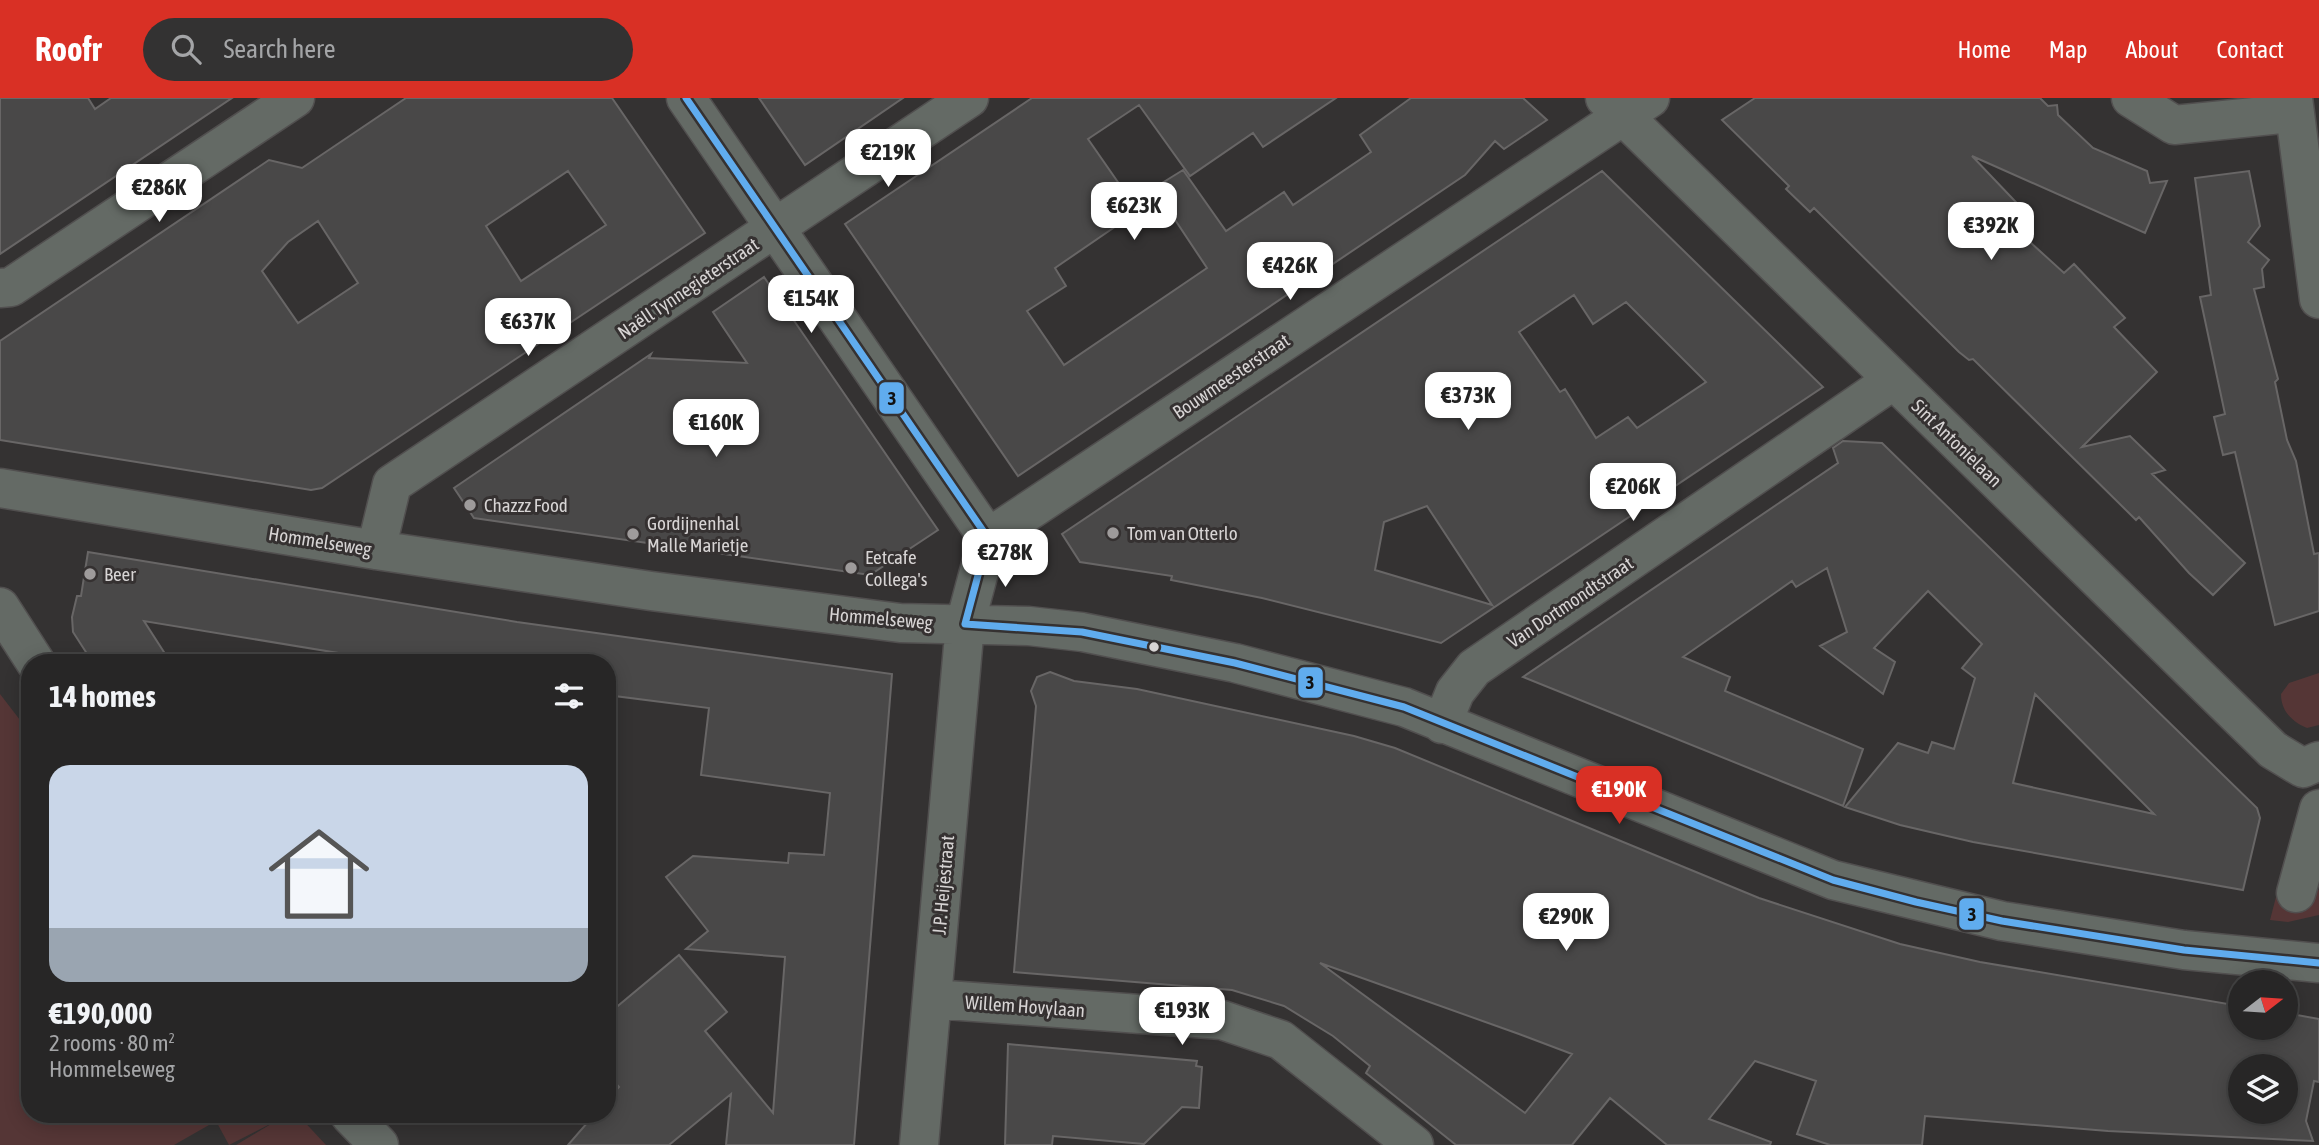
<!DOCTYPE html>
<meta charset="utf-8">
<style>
:root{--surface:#272626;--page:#333232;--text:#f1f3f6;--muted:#a4a5a7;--line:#434343;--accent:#d93025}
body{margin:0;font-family:"Asap Condensed",sans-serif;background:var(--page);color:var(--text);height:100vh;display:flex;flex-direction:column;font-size:26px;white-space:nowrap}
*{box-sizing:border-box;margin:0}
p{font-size:23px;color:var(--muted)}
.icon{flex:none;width:38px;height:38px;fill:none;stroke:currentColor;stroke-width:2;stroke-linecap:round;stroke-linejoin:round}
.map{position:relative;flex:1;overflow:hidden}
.details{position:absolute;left:21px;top:556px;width:595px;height:469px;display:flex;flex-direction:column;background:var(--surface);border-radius:28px;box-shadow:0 4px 18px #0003,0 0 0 2px var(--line)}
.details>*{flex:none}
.needle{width:46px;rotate:73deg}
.tools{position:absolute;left:2228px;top:872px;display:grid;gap:14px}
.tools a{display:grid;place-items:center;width:70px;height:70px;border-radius:50%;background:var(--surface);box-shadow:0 4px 18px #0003,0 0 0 2px var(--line);font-size:35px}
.price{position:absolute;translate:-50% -60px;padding:0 16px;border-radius:14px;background:#fff;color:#222;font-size:23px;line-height:46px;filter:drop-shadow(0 2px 4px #0008)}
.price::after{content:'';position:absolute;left:50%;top:42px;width:21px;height:16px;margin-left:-10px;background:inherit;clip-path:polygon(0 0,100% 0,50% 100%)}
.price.selected{background:var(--accent);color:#fff}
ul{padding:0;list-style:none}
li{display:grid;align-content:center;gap:14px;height:371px;padding:0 28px}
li+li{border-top:2px solid var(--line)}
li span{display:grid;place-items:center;height:217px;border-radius:21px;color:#555}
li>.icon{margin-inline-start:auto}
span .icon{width:126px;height:126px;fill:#fffc;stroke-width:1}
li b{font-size:30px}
h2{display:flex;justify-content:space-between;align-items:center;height:84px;padding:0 28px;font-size:30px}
header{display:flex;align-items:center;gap:42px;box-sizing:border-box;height:98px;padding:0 35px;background:var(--accent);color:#fff}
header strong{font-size:33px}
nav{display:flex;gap:38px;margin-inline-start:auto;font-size:24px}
.search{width:490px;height:63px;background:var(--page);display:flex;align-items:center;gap:18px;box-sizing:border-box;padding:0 24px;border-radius:38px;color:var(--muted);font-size:26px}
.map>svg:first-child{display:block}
</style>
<header>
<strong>Roofr</strong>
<div class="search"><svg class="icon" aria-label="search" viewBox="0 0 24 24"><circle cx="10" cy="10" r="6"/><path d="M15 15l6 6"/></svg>Search here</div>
<nav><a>Home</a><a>Map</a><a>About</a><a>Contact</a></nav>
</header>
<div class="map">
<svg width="2319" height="1047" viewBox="0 0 2319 1047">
<rect width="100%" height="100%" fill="#343232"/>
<path fill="#553636" d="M 2319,575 L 2319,627 L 2307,630 C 2292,624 2281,613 2281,596 L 2289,585 Z
M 0,596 L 30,635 L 30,1017 L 298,1017 L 326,1047 L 236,1047 L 276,1023 L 229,1047 L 216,1023 L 174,1047 L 0,1047 Z
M 2315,791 L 2319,792 L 2319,817 L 2288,824 L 2270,822 L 2276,799 L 2307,807 Z"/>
<path fill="#494848" stroke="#686666" stroke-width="2" fill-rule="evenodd" d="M 0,0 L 88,0 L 95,11 L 111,0 L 232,0 L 0,156 Z
M 406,0 L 612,0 L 705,135 L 322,390 L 311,392 L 0,342 L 0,243 L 269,62 L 302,70 ZM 568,73 L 606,127 L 521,183 L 486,128 ZM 318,123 L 358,185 L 298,225 L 262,173 L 288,144 Z
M 759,0 L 903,0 L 805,67 Z
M 1032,0 L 1336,0 L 1263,49 L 1253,35 L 1190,78 L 1139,7 L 1088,41 L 1138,113 L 1055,170 L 1066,188 L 1027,213 L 1064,267 L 1207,170 L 1154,90 L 1183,72 L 1226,133 L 1284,94 L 1293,107 L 1371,54 L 1360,37 L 1411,0 L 1523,0 L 1547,22 L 1504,51 L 1495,43 L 1465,77 L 1018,378 L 845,126 Z
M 1755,0 L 2040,0 L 2048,8 L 2057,7 L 2058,17 L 2093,50 L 2147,73 L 2150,85 L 2167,83 L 2145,135 L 1972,58 L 2032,121 L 2019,134 L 2064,175 L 2074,166 L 2125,220 L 2114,229 L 2157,274 L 2082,349 L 2130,338 L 2165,372 L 2152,376 L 2245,465 L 2213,497 L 2189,475 L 2139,419 L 2136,422 L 1973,261 L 1969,262 L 1959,254 L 1814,110 L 1810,114 L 1786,91 L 1789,88 L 1722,22 Z
M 1602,73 L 1823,289 L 1441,545 L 1262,500 L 1171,482 L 1172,478 L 1080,464 L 1062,436 ZM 1574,197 L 1593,226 L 1626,204 L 1706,284 L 1637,330 L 1628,319 L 1596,340 L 1565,291 L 1560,294 L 1519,234 ZM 1427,408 L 1492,507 L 1375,472 L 1384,424 Z
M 2249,73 L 2260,128 L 2248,144 L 2269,162 L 2262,171 L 2264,189 L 2254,191 L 2278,281 L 2275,284 L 2287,342 L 2296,363 L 2314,456 L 2319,455 L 2319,513 L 2275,527 L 2235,354 L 2223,357 L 2214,319 L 2225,316 L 2200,199 L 2211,197 L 2195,80 Z
M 764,179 L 938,432 L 870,477 L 474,420 L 454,390 L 651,256 L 649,260 L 747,265 L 713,214 Z
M 1843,343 L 1882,345 L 2257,710 L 2260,720 L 2243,792 L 1973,744 L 1900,727 L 1845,709 L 1898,645 L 1928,655 L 1932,644 L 1954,651 L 1975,580 L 1962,570 L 1982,546 L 1928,493 L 1874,550 L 1895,564 L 1883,596 L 1820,548 L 1847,534 L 1827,470 L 1796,489 L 1792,483 L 1683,559 L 1730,579 L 1725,593 L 1863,651 L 1843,708 L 1523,579 L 1838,365 L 1833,350 ZM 2035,596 L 2154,716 L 2013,685 Z
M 88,454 L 517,524 L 892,576 L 854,1047 L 726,1047 L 731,996 L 669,1047 L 568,1047 L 594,1017 L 607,1017 L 607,1002 L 619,989 L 607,975 L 607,917 L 679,857 L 727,914 L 705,933 L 773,1015 L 785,859 L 686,851 L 708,833 L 666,779 L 693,758 L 788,765 L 789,755 L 824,757 L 830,695 L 701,677 L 709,610 L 607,597 L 607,565 L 399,565 L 144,523 L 171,565 L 93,565 L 73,534 L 72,519 L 77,498 L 81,498 Z
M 1050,574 L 1074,583 L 1137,591 L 1354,638 L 1395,650 L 1759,800 L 1900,846 L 1980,864 L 2240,908 L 2240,929 L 2286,929 L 2286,915 L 2319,921 L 2319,984 L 2314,983 L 2306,1023 L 2313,1043 L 2108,1033 L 1925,1018 L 1922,1047 L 1830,1047 L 1797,1036 L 1816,983 L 1755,963 L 1709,1021 L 1771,1044 L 1770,1047 L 1667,1047 L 1610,1000 L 1572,1047 L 1456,1047 L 1366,975 L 1370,968 L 1333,938 L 1284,908 L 1232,892 L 1014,874 L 1036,608 L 1031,593 L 1037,579 ZM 1320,865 L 1519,936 L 1572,956 L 1525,1015 ZM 2240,968 L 2286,968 L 2286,1013 L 2240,1013 Z
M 1008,946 L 1197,963 L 1196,968 L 1202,969 L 1199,1010 L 1182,1009 L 1144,1046 L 1053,1038 L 1052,1047 L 1005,1047 Z"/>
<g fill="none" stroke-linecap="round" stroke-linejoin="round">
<g stroke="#514f4f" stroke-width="41">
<path id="minor" d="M 686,0 L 988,440 L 965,526 L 919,1047
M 1605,0 L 2273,652 L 2303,670 L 2319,663
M 2131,0 L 2174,27 L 2293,15
M 2293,0 L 2319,201
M 0,190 L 11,189 L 295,0
M 0,390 L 376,452 L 651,493 L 900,525 L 1029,528 L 1082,534 L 1235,565 L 1404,609 L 1833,782 L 2002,823 L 2184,852 L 2319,865
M 988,440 L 1650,0
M 376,452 L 392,386 L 969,0
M 0,509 L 36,565
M 1442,626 L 1455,594 L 1474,570 L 1892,283
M 2296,795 L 2319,711
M 933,901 L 1222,922 L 1281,942 L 1414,1047
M 350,1017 L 379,1047"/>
</g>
<use href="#minor" stroke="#646a65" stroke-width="38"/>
<g stroke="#353131" stroke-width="12">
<path id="bus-1" d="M 686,0 L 988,440 L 965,526
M 965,526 L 1082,534 L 1235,565 L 1404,609 L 1833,782 L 1916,804 L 2002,823 L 2184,852 L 2319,865"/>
</g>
<use href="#bus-1" stroke="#60acee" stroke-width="7"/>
</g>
<g fill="#9e9b9b" stroke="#353131" stroke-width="2.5">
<circle cx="470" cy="407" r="7"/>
<circle cx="1113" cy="435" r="7"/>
<circle cx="633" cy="436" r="7"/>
<circle cx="851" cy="470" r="7"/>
<circle cx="90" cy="476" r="7"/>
</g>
<circle fill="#d7d4d4" stroke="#353131" stroke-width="2.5" cx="1154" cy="549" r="6"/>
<g text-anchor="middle" stroke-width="6" stroke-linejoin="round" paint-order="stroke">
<g font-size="19" fill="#d7d4d4" stroke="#353131">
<text transform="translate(688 190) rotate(-34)" y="7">Naëll Tynnegieterstraat</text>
<text transform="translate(1231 278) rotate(-34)" y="7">Bouwmeesterstraat</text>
<text transform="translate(1957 345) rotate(44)" y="7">Sint Antonielaan</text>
<text transform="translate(320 443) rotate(9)" y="7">Hommelseweg</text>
<text transform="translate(1570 504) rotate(-34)" y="7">Van Dortmondtstraat</text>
<text transform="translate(881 520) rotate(5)" y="7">Hommelseweg</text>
<text transform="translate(943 787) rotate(-85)" y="7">J.P. Heijestraat</text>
<text transform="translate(1025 908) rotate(4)" y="7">Willem Hovylaan</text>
</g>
<g font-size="19" fill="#d7d4d4" stroke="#353131" text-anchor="start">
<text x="484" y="414">Chazzz Food</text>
<text x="647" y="432">Gordijnenhal<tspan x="647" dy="22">Malle Marietje</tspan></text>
<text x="1127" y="442">Tom van Otterlo</text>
<text x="865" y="466">Eetcafe<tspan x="865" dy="22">Collega's</tspan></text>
<text x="104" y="483">Beer</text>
</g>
</g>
<g stroke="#353131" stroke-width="2.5">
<rect x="878" y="283" width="27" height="34" rx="7" fill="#60acee"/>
<rect x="1297" y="568" width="27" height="33" rx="7" fill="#60acee"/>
<rect x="1958" y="799" width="27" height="34" rx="7" fill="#60acee"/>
</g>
<g font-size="19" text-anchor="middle" font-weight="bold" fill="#111">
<text x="892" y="307">3</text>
<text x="1310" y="591">3</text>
<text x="1972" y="823">3</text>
</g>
</svg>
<div class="tools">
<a><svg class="needle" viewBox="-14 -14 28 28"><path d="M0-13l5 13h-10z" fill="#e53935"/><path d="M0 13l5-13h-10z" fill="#a4a5a7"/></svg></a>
<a><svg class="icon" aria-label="layers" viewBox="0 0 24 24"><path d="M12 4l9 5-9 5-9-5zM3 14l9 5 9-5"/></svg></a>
</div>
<b class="price" style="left:888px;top:91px">€219K</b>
<b class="price" style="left:159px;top:126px">€286K</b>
<b class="price" style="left:1134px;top:144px">€623K</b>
<b class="price" style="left:1991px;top:164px">€392K</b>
<b class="price" style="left:1290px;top:204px">€426K</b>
<b class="price" style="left:811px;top:237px">€154K</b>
<b class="price" style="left:528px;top:260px">€637K</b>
<b class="price" style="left:1468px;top:334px">€373K</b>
<b class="price" style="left:716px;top:361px">€160K</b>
<b class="price" style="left:1633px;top:425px">€206K</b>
<b class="price" style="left:1005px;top:491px">€278K</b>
<b class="price selected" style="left:1619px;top:728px">€190K</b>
<b class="price" style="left:1566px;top:855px">€290K</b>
<b class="price" style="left:1182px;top:949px">€193K</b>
<section class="details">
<h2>14 homes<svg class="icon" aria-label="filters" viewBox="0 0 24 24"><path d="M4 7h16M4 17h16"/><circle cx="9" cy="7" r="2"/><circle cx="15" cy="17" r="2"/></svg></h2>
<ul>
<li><span style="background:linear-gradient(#c9d6e8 75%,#9aa5b1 0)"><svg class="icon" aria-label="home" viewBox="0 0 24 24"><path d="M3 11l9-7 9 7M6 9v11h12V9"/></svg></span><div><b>€190,000</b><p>2 rooms · 80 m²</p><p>Hommelseweg</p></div></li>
</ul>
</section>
</div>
